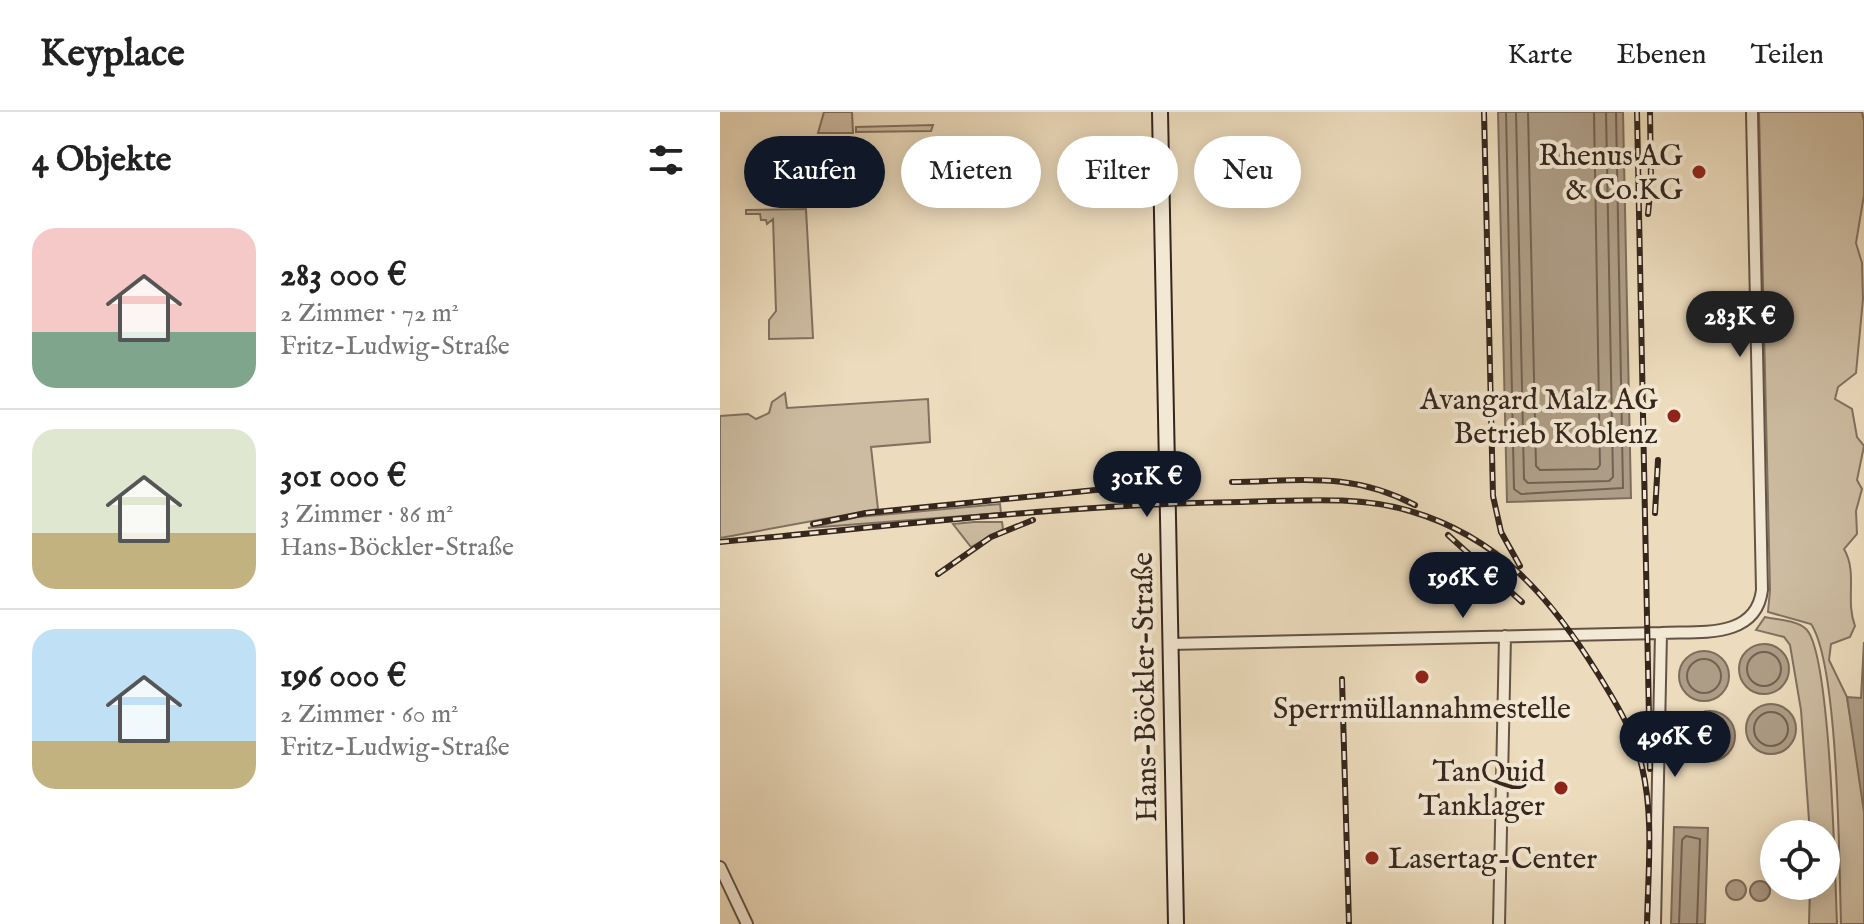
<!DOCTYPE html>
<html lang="de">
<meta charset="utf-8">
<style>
:root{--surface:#fff;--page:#f6f6f6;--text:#222;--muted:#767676;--line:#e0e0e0;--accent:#111827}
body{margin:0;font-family:"IM FELL English",serif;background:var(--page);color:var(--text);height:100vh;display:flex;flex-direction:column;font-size:30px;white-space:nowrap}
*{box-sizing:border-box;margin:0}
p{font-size:26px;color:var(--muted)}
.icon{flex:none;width:44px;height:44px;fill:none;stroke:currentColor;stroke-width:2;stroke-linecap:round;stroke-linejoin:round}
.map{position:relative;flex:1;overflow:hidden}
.details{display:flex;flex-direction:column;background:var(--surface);width:720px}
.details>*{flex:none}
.hud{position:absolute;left:24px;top:24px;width:760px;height:72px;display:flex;gap:16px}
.tools{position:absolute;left:1040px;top:708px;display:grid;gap:16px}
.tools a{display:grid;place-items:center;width:80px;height:80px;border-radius:50%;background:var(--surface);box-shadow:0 4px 20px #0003;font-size:40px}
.price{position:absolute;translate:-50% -68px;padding:0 18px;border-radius:28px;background:var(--accent);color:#fff;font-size:26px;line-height:52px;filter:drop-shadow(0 2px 4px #0008)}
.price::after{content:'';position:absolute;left:50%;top:48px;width:24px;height:18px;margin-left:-12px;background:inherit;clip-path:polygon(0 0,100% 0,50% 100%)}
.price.on{background:#222;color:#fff}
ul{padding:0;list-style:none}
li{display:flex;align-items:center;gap:24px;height:200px;padding:0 32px}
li+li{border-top:2px solid var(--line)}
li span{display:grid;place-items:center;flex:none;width:224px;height:160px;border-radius:24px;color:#555}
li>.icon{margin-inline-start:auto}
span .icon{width:96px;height:96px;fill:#fffc;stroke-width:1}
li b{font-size:34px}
h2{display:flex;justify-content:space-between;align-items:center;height:96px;padding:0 32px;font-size:34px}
.tag{padding:0 28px;border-radius:36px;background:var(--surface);box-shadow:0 4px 20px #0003;font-size:28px;line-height:72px}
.tag.on{background:var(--accent);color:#fff}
header{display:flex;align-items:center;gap:48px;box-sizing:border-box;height:112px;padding:0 40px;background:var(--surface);border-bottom:2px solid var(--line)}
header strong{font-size:38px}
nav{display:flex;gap:44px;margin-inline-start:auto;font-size:28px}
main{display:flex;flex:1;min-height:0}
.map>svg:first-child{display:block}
</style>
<header>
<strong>Keyplace</strong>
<nav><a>Karte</a><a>Ebenen</a><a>Teilen</a></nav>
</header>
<main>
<section class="details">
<h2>4 Objekte<svg class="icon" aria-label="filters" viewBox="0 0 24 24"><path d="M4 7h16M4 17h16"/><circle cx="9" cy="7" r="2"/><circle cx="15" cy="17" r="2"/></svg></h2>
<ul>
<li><span style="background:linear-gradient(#f6c9c9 65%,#7fa58c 0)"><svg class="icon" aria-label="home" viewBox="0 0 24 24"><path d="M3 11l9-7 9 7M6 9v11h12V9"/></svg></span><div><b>283 000 €</b><p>2 Zimmer · 72 m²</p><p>Fritz-Ludwig-Straße</p></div></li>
<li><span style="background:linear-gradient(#dfe7d0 65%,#c2b280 0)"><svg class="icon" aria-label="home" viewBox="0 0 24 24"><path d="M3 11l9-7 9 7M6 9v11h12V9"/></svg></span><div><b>301 000 €</b><p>3 Zimmer · 86 m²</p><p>Hans-Böckler-Straße</p></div></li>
<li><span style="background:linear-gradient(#bfe0f5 70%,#c2b280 0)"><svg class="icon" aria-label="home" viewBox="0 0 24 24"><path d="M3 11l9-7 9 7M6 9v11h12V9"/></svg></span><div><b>196 000 €</b><p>2 Zimmer · 60 m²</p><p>Fritz-Ludwig-Straße</p></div></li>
</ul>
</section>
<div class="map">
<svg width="1144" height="812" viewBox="0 0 1144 812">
<rect width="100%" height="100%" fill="#ecdbbc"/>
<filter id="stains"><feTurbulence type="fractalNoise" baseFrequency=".0025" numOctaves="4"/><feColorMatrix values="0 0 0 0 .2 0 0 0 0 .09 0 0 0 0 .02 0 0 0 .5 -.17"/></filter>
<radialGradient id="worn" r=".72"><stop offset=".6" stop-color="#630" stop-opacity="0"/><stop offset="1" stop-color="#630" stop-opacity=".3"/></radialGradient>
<path fill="#cdbca1" stroke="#817160" stroke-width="2" d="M 104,0 L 132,0 L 133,21 L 98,21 Z
M 1039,0 L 1142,0 L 1144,9 L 1144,83 L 1136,131 L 1142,151 L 1143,187 L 1136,261 L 1118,275 L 1115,287 L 1132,297 L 1137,325 L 1144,334 L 1137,368 L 1142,377 L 1136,399 L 1137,422 L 1124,437 C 1138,461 1125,488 1135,514 L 1130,525 L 1111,532 L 1109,548 L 1127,585 L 1144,687 L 1144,812 L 1121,812 C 1119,752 1119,554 1091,512 L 1048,500 L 1050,478 Z
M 213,13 L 211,19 L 136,20 L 136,15 Z
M 86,97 L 93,226 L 49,227 L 49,208 L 56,199 L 53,107 L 47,112 L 46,108 L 41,108 L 40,102 L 26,102 L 26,98 Z
M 65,281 L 67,296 L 208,287 L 210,330 L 151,335 L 158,397 L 0,426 L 0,304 L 28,302 L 36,307 L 49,301 L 52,290 Z
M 280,392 L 281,401 L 88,416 L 138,405 Z
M 254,410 L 282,410 L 283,417 L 251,435 L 233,412 Z
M 1045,505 C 1057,508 1077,508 1086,517 C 1111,540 1115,768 1117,812 L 1089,812 L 1090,774 L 1106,774 L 1106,722 L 1090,722 L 1081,598 L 1070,533 L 1064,525 L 1036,518 Z"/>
<path fill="#ae9d86" stroke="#7e6d5c" stroke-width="2" d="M 778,0 L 903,0 L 911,386 L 787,390 Z
M 1144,530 L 1144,700 L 1127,585 L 1141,586 Z
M1019 557a25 25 0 1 1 50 0a25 25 0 1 1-50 0Z
M959 564a25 25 0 1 1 50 0a25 25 0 1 1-50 0Z
M1026 617a25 25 0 1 1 50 0a25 25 0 1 1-50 0Z
M965 624a25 25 0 1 1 50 0a25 25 0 1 1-50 0Z
M 954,715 L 988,716 L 985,812 L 951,812 Z
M1006 778a10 10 0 1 1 20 0a10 10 0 1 1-20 0Z
M1030 779a10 10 0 1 1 20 0a10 10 0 1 1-20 0Z"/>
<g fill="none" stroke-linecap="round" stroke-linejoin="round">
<path stroke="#726252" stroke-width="2" d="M 786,0 L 794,377 L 801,382 L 903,376 L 896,0
M 796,0 L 804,367 L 808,371 L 889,369 L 893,365 L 886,0
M 808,0 L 816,354 L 820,358 L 877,357 L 880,353 L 874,0
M1027 557a17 17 0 1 1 34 0a17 17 0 1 1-34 0Z
M967 564a17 17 0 1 1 34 0a17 17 0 1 1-34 0Z
M1034 617a17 17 0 1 1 34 0a17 17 0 1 1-34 0Z
M973 624a17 17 0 1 1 34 0a17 17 0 1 1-34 0Z
M 959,812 L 962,728 L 966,724 L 980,727 L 977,812"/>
<g stroke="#635346" stroke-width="14">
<path id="minor" d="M 450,532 L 941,521 C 978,519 1036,528 1042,478 L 1032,0
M 0,755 L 27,812
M 779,812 L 785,524
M 935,812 L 941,521"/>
</g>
<g stroke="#35261e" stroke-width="18">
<path id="secondary" d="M 440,0 L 456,812"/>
</g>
<use href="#minor" stroke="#f3e8d3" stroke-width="10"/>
<use href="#secondary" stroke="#f3e8d3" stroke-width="14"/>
<g stroke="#35261e" stroke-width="6">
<path id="rail" d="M 764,0 L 773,384 L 781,420 L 800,454
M 917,0 L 930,657
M 928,102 L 931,71 L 930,0
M 512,370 C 581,369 630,359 695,393
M 935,401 L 938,348
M 93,412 L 146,401 L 425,373
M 728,423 L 802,490
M 0,430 C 173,414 347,392 521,390 C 577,389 636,383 690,399 C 779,425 831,486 878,562 C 896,591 914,620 922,655 C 934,705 928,760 927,812
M 218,462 L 271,425 L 313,408
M 622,567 L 629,812"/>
</g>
<use href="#rail" stroke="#f3e8d3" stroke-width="3" stroke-dasharray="9" stroke-linecap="butt"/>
</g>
<g fill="#8f2418" stroke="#f3e8d3" stroke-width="3">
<circle cx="979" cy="60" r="8"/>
<circle cx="954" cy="304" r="8"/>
<circle cx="702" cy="565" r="8"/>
<circle cx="841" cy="676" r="8"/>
<circle cx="652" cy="746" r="8"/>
</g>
<g text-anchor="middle" stroke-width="8" stroke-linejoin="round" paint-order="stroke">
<g font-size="30" fill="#35261e" stroke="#f3e8d3" text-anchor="end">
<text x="963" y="53">Rhenus AG<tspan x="963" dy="34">&amp; Co.KG</tspan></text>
<text x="938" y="297">Avangard Malz AG<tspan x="938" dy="34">Betrieb Koblenz</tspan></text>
<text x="702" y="606" text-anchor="middle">Sperrmüllannahmestelle</text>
<text x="825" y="669">TanQuid<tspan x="825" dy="34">Tanklager</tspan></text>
<text x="668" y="756" text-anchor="start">Lasertag-Center</text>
</g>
<g font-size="30" fill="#35261e" stroke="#f3e8d3">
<text transform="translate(424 575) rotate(-91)" y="10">Hans-Böckler-Straße</text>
</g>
</g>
<rect width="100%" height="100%" filter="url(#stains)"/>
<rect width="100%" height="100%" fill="url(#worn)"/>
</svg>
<div class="tools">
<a><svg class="icon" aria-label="locate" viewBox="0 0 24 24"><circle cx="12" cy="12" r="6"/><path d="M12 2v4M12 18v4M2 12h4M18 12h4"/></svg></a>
</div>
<b class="price on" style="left:1020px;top:247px">283K €</b>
<b class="price" style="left:427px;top:407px">301K €</b>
<b class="price" style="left:743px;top:508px">196K €</b>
<b class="price" style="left:955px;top:667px">496K €</b>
<div class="hud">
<a class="tag on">Kaufen</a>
<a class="tag">Mieten</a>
<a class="tag">Filter</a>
<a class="tag">Neu</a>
</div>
</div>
</main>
